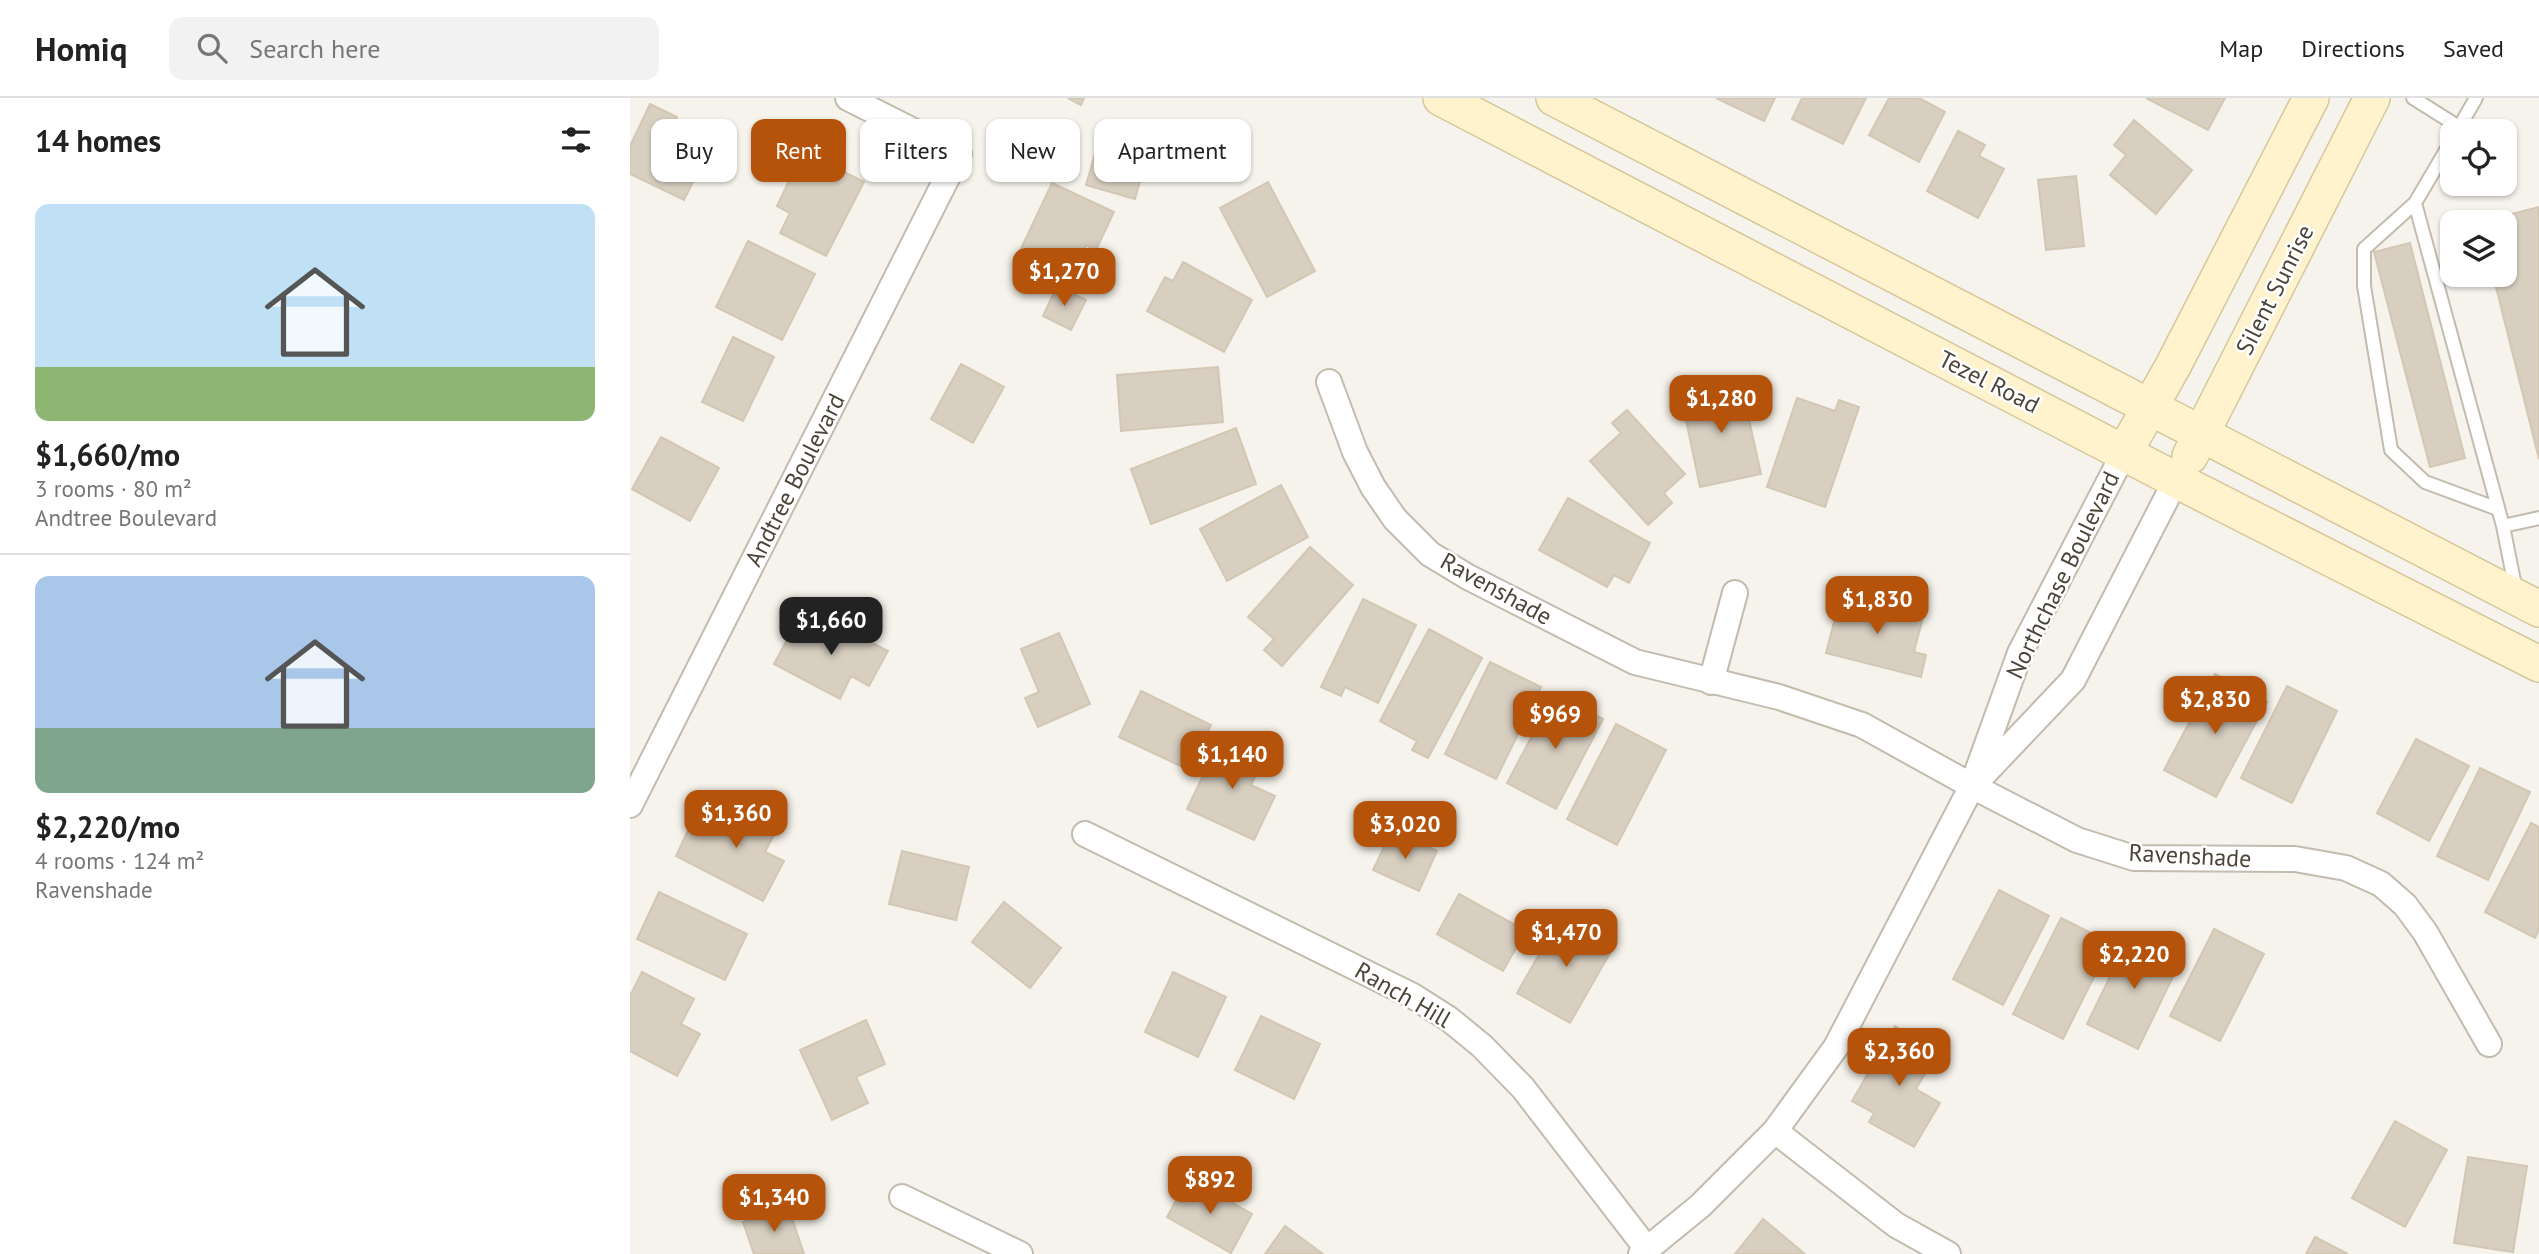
<!DOCTYPE html>
<meta charset="utf-8">
<style>
:root{--surface:#fff;--page:#f2f2f2;--text:#222;--muted:#767676;--line:#e0e0e0;--accent:#b45309}
body{margin:0;font-family:"PT Sans",sans-serif;background:var(--page);color:var(--text);height:100vh;display:flex;flex-direction:column;font-size:26px;white-space:nowrap}
*{box-sizing:border-box;margin:0}
p{font-size:23px;color:var(--muted)}
.icon{flex:none;width:38px;height:38px;fill:none;stroke:currentColor;stroke-width:2;stroke-linecap:round;stroke-linejoin:round}
.map{position:relative;flex:1;overflow:hidden}
.drawer{display:flex;flex-direction:column;background:var(--surface);width:630px}
.drawer>*{flex:none}
.guide{position:absolute;left:21px;top:21px;width:665px;height:63px;display:flex;gap:14px}
.buttons{position:absolute;left:1810px;top:21px;display:grid;gap:14px}
.buttons a{display:grid;place-items:center;width:77px;height:77px;border-radius:14px;background:var(--surface);box-shadow:0 2px 5px #0004;font-size:35px}
.price{position:absolute;translate:-50% -60px;padding:0 16px;border-radius:14px;background:var(--accent);color:#fff;font-size:23px;line-height:46px;filter:drop-shadow(0 2px 4px #0008)}
.price::after{content:'';position:absolute;left:50%;top:42px;width:21px;height:16px;margin-left:-10px;background:inherit;clip-path:polygon(0 0,100% 0,50% 100%)}
.price.active{background:#222;color:#fff}
ul{padding:0;list-style:none}
li{display:grid;align-content:center;gap:14px;height:371px;padding:0 35px}
li+li{border-top:2px solid var(--line)}
li span{display:grid;place-items:center;height:217px;border-radius:14px;color:#555}
li>.icon{margin-inline-start:auto}
span .icon{width:126px;height:126px;fill:#fffc;stroke-width:1}
li b{font-size:30px}
h2{display:flex;justify-content:space-between;align-items:center;height:84px;padding:0 35px;font-size:30px}
.pill{padding:0 24px;border-radius:14px;background:var(--surface);box-shadow:0 2px 5px #0004;font-size:24px;line-height:63px}
.pill.active{background:var(--accent);color:#fff}
header{display:flex;align-items:center;gap:42px;box-sizing:border-box;height:98px;padding:0 35px;background:var(--surface);border-bottom:2px solid var(--line)}
header strong{font-size:33px}
nav{display:flex;gap:38px;margin-inline-start:auto;font-size:24px}
.search{width:490px;height:63px;background:var(--page);display:flex;align-items:center;gap:18px;box-sizing:border-box;padding:0 24px;border-radius:14px;color:var(--muted);font-size:26px}
main{display:flex;flex:1;min-height:0}
.map>svg:first-child{display:block}
</style>
<header>
<strong>Homiq</strong>
<div class="search"><svg class="icon" aria-label="search" viewBox="0 0 24 24"><circle cx="10" cy="10" r="6"/><path d="M15 15l6 6"/></svg>Search here</div>
<nav><a>Map</a><a>Directions</a><a>Saved</a></nav>
</header>
<main>
<section class="drawer">
<h2>14 homes<svg class="icon" aria-label="filters" viewBox="0 0 24 24"><path d="M4 7h16M4 17h16"/><circle cx="9" cy="7" r="2"/><circle cx="15" cy="17" r="2"/></svg></h2>
<ul>
<li><span style="background:linear-gradient(#bfe0f5 75%,#8fb573 0)"><svg class="icon" aria-label="home" viewBox="0 0 24 24"><path d="M3 11l9-7 9 7M6 9v11h12V9"/></svg></span><div><b>$1,660/mo</b><p>3 rooms · 80 m²</p><p>Andtree Boulevard</p></div></li>
<li><span style="background:linear-gradient(#a9c7e8 70%,#7fa58c 0)"><svg class="icon" aria-label="home" viewBox="0 0 24 24"><path d="M3 11l9-7 9 7M6 9v11h12V9"/></svg></span><div><b>$2,220/mo</b><p>4 rooms · 124 m²</p><p>Ravenshade</p></div></li>
</ul>
</section>
<div class="map">
<svg width="1909" height="1156" viewBox="0 0 1909 1156">
<rect width="100%" height="100%" fill="#f6f3ec"/>
<path fill="#d8cfc1" stroke="#d3c7b4" stroke-width="2" d="M 438,0 L 454,0 L 451,7 Z
M 1086,0 L 1145,0 L 1134,23 Z
M 1172,0 L 1236,0 L 1213,46 L 1162,21 Z
M 1259,0 L 1289,0 L 1315,14 L 1289,64 L 1239,37 Z
M 1516,0 L 1595,0 L 1578,32 Z
M 20,6 L 47,19 L 39,37 L 54,44 L 63,24 L 87,36 L 54,102 L 0,76 L 0,48 Z
M 1504,22 L 1562,72 L 1526,116 L 1480,77 L 1496,57 L 1484,47 Z
M 1328,33 L 1355,47 L 1349,58 L 1374,71 L 1348,120 L 1297,93 Z
M 145,39 L 234,84 L 196,158 L 150,135 L 160,115 L 147,108 L 159,83 L 130,69 Z
M 466,52 L 515,65 L 505,101 L 456,87 Z
M 1446,78 L 1454,148 L 1416,152 L 1408,82 Z
M 638,84 L 685,173 L 637,199 L 590,110 Z
M 422,85 L 484,114 L 466,152 L 456,147 L 440,182 L 388,157 Z
M 1909,109 L 1909,361 L 1863,177 L 1874,177 L 1874,124 L 1850,124 Z
M 118,143 L 185,176 L 152,242 L 86,209 Z
M 1780,145 L 1835,360 L 1800,369 L 1744,154 Z
M 553,164 L 622,202 L 594,254 L 517,213 L 535,179 L 543,183 Z
M 427,188 L 456,202 L 441,232 L 413,218 Z
M 103,239 L 144,259 L 113,323 L 72,304 Z
M 331,266 L 374,289 L 343,345 L 301,321 Z
M 588,269 L 593,324 L 491,333 L 487,277 Z
M 1111,285 L 1131,376 L 1070,389 L 1051,298 Z
M 1167,300 L 1205,313 L 1209,302 L 1229,309 L 1195,409 L 1137,389 Z
M 997,312 L 1055,376 L 1034,395 L 1042,405 L 1018,427 L 960,363 L 991,335 L 982,325 Z
M 606,330 L 626,386 L 521,426 L 501,371 Z
M 31,339 L 89,370 L 60,423 L 2,391 Z
M 651,387 L 678,439 L 597,483 L 570,431 Z
M 938,400 L 1020,445 L 999,485 L 984,477 L 977,489 L 909,452 Z
M 680,449 L 723,487 L 652,568 L 634,552 L 644,541 L 618,519 Z
M 1211,497 L 1293,519 L 1284,554 L 1296,557 L 1291,579 L 1196,555 Z
M 733,501 L 786,527 L 748,605 L 715,589 L 711,598 L 691,589 Z
M 188,517 L 258,553 L 239,588 L 221,578 L 210,601 L 144,566 L 160,536 L 174,544 Z
M 799,531 L 852,560 L 798,660 L 782,652 L 787,643 L 750,623 Z
M 429,535 L 460,606 L 408,629 L 395,600 L 409,594 L 391,551 Z
M 860,564 L 911,589 L 866,681 L 815,656 Z
M 1585,576 L 1637,604 L 1586,699 L 1534,672 Z
M 1657,588 L 1707,613 L 1662,705 L 1611,680 Z
M 511,593 L 581,627 L 559,672 L 489,639 Z
M 924,596 L 973,621 L 926,711 L 877,685 Z
M 986,626 L 1036,652 L 987,747 L 937,721 Z
M 591,640 L 634,660 L 621,687 L 645,698 L 624,742 L 557,711 Z
M 1786,641 L 1839,668 L 1799,743 L 1747,715 Z
M 1850,670 L 1900,694 L 1858,782 L 1807,758 Z
M 98,700 L 149,727 L 135,754 L 154,763 L 133,803 L 46,758 L 60,728 L 78,737 Z
M 1901,725 L 1909,729 L 1909,832 L 1905,840 L 1855,814 Z
M 762,732 L 807,753 L 789,793 L 743,772 Z
M 272,753 L 339,769 L 326,822 L 259,806 Z
M 1369,792 L 1419,818 L 1373,907 L 1323,881 Z
M 29,794 L 117,836 L 95,882 L 7,841 Z
M 829,796 L 896,833 L 873,873 L 807,836 Z
M 374,804 L 431,850 L 400,890 L 342,844 Z
M 931,818 L 984,848 L 940,925 L 887,895 Z
M 1431,820 L 1481,845 L 1433,941 L 1383,916 Z
M 1584,831 L 1634,856 L 1590,943 L 1540,918 Z
M 1501,835 L 1552,860 L 1508,951 L 1457,926 Z
M 12,874 L 64,901 L 51,926 L 70,936 L 47,978 L 0,953 L 0,898 Z
M 543,874 L 596,899 L 568,959 L 515,934 Z
M 631,918 L 690,946 L 664,1001 L 605,972 Z
M 236,922 L 255,966 L 226,979 L 238,1005 L 202,1022 L 170,952 Z
M 1265,928 L 1308,953 L 1286,991 L 1310,1005 L 1284,1049 L 1239,1024 L 1244,1015 L 1222,1003 Z
M 1765,1023 L 1817,1052 L 1775,1129 L 1722,1100 Z
M 1838,1059 L 1897,1068 L 1883,1154 L 1824,1145 Z
M 558,1080 L 622,1116 L 601,1155 L 537,1119 Z
M 158,1108 L 174,1156 L 124,1156 L 113,1124 Z
M 1133,1121 L 1175,1156 L 1105,1156 Z
M 655,1128 L 693,1156 L 635,1156 Z
M 1685,1139 L 1718,1156 L 1676,1156 Z"/>
<g fill="none" stroke-linecap="round" stroke-linejoin="round">
<g stroke="#c2bbae" stroke-width="16">
<path id="lane" d="M 1783,0 L 1829,29
M 1827,33 L 1846,0
M 1822,42 L 1785,105 L 1873,428 L 1909,420
M 1785,105 L 1734,151 L 1734,188 L 1761,352 L 1795,384 L 1868,411
M 1873,428 L 1886,493"/>
</g>
<g stroke="#c2bbae" stroke-width="28">
<path id="street" d="M 699,284 L 725,354 L 743,389 L 765,421 L 800,456 L 838,479 L 1005,564 L 1149,599 L 1232,627 L 1342,688 L 1447,742 L 1504,760 L 1665,761 L 1716,770 L 1751,786 L 1775,807 L 1795,834 L 1859,946
M 1081,584 L 1105,495
M 1350,680 L 1443,582 L 1546,382
M 0,707 L 329,56 L 218,0
M 455,736 L 783,898 L 819,921 L 852,948 L 893,990 L 1017,1151
M 1145,1033 L 1266,1127 L 1318,1156
M 272,1099 L 390,1156
M 1011,1156 L 1070,1108 L 1145,1033 L 1206,949 L 1342,688 L 1390,555 L 1494,355"/>
</g>
<g stroke="#d6c79b" stroke-width="38">
<path id="secondary" d="M 811,0 L 1546,382 L 1909,566
M 924,0 L 1909,511
M 1494,355 L 1543,268 L 1681,0
M 1560,358 L 1742,0"/>
</g>
<use href="#lane" stroke="#fff" stroke-width="12"/>
<use href="#street" stroke="#fff" stroke-width="24"/>
<use href="#secondary" stroke="#fff3cd" stroke-width="35"/>
</g>
<g text-anchor="middle" stroke-width="5" stroke-linejoin="round" paint-order="stroke">
<g font-size="24" fill="#4b4439" stroke="#fff">
<text transform="translate(1645 192) rotate(-63)" y="8">Silent Sunrise</text>
<text transform="translate(1359 284) rotate(27)" y="8">Tezel Road</text>
<text transform="translate(165 382) rotate(-63)" y="8">Andtree Boulevard</text>
<text transform="translate(1433 477) rotate(-64)" y="8">Northchase Boulevard</text>
<text transform="translate(866 491) rotate(29)" y="8">Ravenshade</text>
<text transform="translate(1560 758) rotate(3)" y="8">Ravenshade</text>
<text transform="translate(773 897) rotate(30)" y="8">Ranch Hill</text>
</g>
</g>
</svg>
<div class="buttons">
<a><svg class="icon" aria-label="locate" viewBox="0 0 24 24"><circle cx="12" cy="12" r="6"/><path d="M12 2v4M12 18v4M2 12h4M18 12h4"/></svg></a>
<a><svg class="icon" aria-label="layers" viewBox="0 0 24 24"><path d="M12 4l9 5-9 5-9-5zM3 14l9 5 9-5"/></svg></a>
</div>
<b class="price" style="left:434px;top:210px">$1,270</b>
<b class="price" style="left:1091px;top:337px">$1,280</b>
<b class="price" style="left:1247px;top:538px">$1,830</b>
<b class="price active" style="left:201px;top:559px">$1,660</b>
<b class="price" style="left:1585px;top:638px">$2,830</b>
<b class="price" style="left:925px;top:653px">$969</b>
<b class="price" style="left:602px;top:693px">$1,140</b>
<b class="price" style="left:106px;top:752px">$1,360</b>
<b class="price" style="left:775px;top:763px">$3,020</b>
<b class="price" style="left:936px;top:871px">$1,470</b>
<b class="price" style="left:1504px;top:893px">$2,220</b>
<b class="price" style="left:1269px;top:990px">$2,360</b>
<b class="price" style="left:580px;top:1118px">$892</b>
<b class="price" style="left:144px;top:1136px">$1,340</b>
<div class="guide">
<a class="pill">Buy</a>
<a class="pill active">Rent</a>
<a class="pill">Filters</a>
<a class="pill">New</a>
<a class="pill">Apartment</a>
</div>
</div>
</main>
